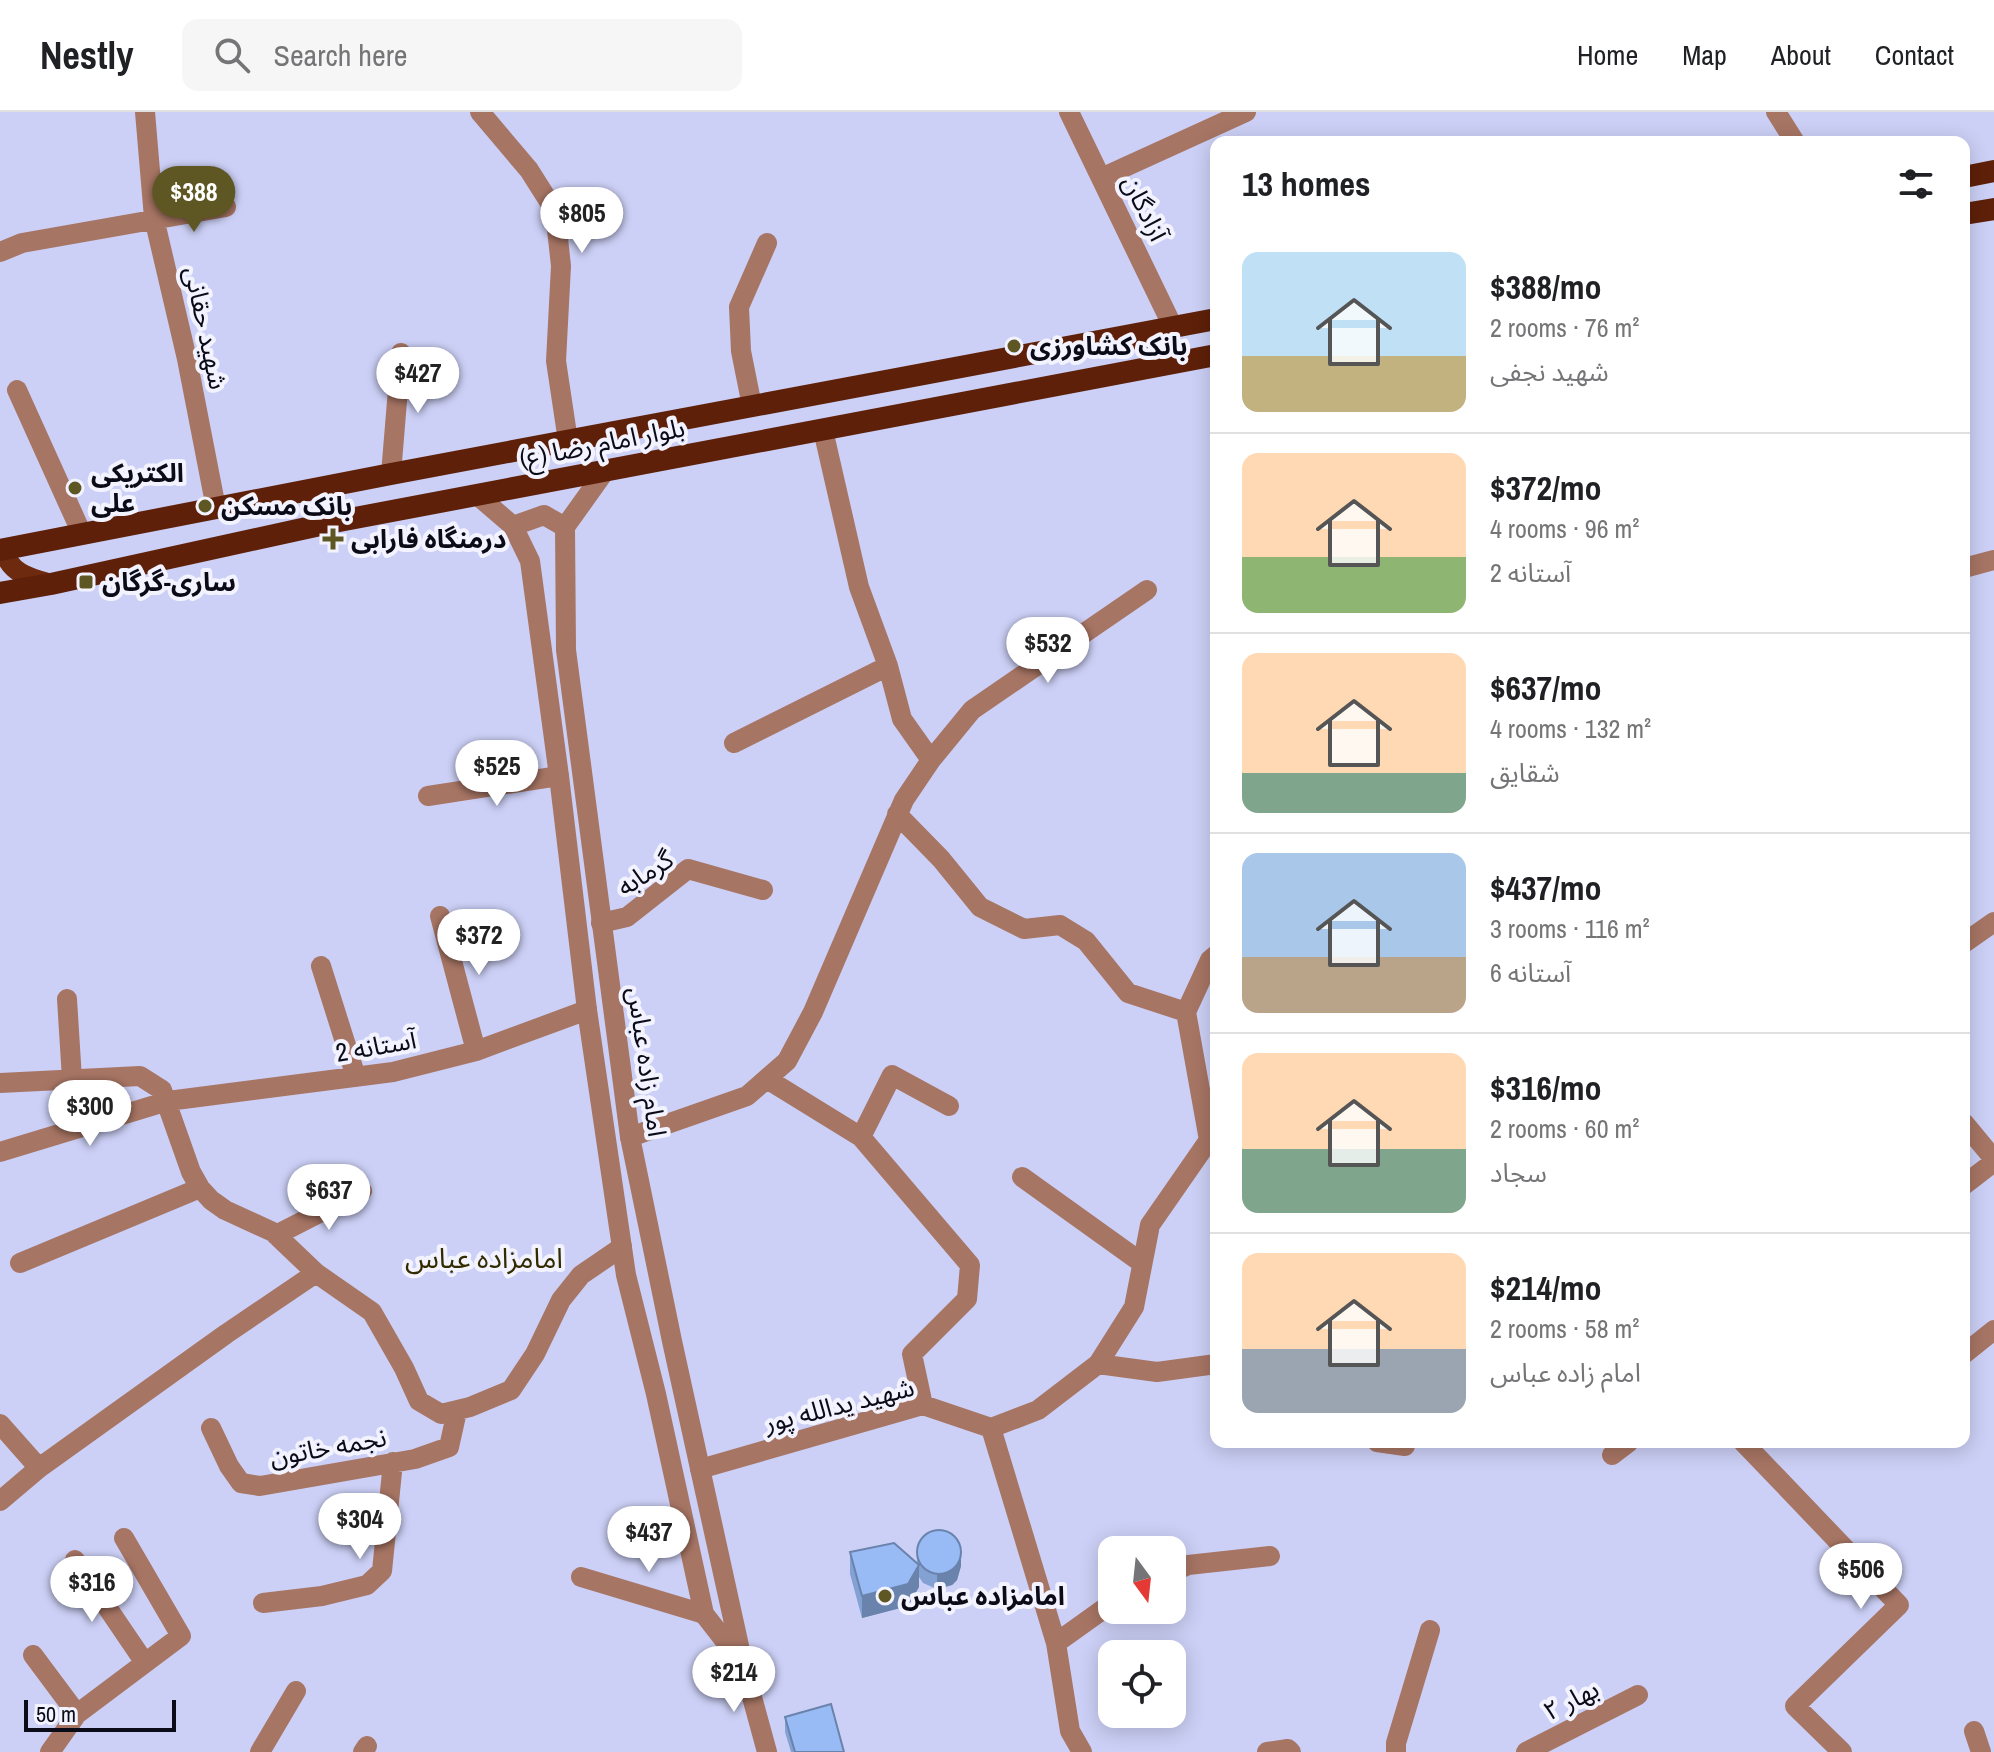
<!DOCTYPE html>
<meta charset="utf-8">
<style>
:root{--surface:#fff;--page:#f6f6f6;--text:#202124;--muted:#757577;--line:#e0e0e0;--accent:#5f5723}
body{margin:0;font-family:"Archivo Narrow","Noto Sans Arabic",sans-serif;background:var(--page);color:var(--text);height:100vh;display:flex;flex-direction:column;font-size:30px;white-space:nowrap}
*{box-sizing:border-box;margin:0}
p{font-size:26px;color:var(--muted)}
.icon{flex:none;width:44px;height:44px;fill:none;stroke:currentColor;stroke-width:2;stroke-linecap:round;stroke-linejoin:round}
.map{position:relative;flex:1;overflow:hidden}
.sheet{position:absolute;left:1210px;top:24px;width:760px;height:1312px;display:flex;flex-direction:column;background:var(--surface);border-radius:16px;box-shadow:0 4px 20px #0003}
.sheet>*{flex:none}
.needle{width:52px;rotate:165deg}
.controls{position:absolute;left:1098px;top:1424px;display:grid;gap:16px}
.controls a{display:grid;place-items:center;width:88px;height:88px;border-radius:16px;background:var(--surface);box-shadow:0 4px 20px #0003;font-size:40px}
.scale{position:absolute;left:24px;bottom:20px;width:152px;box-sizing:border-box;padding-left:8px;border:4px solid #0a0b17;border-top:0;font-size:22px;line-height:28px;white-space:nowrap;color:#0a0b17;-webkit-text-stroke:6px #f2f3ff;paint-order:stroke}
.price{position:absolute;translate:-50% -68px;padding:0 18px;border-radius:28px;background:#fff;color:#222;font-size:26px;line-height:52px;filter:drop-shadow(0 2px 4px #0008)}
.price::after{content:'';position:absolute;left:50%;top:48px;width:24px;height:18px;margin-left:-12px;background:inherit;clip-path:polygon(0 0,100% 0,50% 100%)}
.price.current{background:var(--accent);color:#fff}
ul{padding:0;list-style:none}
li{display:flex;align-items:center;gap:24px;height:200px;padding:0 32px}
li+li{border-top:2px solid var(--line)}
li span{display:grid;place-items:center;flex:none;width:224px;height:160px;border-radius:16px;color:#555}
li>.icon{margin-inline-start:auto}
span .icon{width:96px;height:96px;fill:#fffc;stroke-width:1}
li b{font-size:34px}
h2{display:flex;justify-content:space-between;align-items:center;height:96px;padding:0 32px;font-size:34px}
header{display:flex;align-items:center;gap:48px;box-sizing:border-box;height:112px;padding:0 40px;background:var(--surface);border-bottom:2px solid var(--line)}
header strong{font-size:38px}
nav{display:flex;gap:44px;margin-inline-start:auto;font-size:28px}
.search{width:560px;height:72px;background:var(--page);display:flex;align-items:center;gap:20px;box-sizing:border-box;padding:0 28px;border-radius:16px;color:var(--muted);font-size:30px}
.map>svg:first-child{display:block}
</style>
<header>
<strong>Nestly</strong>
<div class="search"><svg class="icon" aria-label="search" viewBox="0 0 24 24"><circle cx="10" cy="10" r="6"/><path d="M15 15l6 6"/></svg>Search here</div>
<nav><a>Home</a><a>Map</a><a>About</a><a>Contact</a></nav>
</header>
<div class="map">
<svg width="1994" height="1640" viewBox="0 0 1994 1640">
<rect width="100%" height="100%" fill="#ccd0f6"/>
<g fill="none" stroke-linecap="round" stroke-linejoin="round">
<path stroke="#a77564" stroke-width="20" d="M 145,0 L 154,106 L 187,247 L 216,396
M 480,0 L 529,58 L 555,99 L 561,154 L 556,249 L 568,329
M 1069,0 L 1173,215
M 1776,0 L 1795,30
M 1101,66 L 1246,0
M 0,140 L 22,131 L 226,95
M 17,278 L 82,422
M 752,294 L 741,239 L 739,195 L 767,131
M 391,362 L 401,241
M 1964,456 L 1994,448
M 734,631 L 888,554
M 931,648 L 972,598 L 1147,478
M 428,684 L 559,664
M 897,702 L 941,747 L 980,795 L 1024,817 L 1060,813 L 1086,829 L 1128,881 L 1186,900
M 440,804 L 476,939
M 601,811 L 627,805 L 688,757 L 763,778
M 1964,831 L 1994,810
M 321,854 L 356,965
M 67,887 L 72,967
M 767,967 L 861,1025 L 970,1153 L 967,1187 L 912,1242 L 923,1293
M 0,971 L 140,964 L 162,978 L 191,1060 L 200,1076 L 211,1088 L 225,1098 L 273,1120 L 316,1161 L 372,1200 L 404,1256 L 419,1289 L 441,1302 L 470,1295 L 511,1278 L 535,1242 L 561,1188 L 581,1163 L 622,1135
M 1964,1011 L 1994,1047
M 630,1025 L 747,984 L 787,949 L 813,900 L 904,688 L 931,648 L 902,607 L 888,554 L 859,475 L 823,318
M 861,1025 L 892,963 L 949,994
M 0,1040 L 168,989 L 393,960 L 476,939 L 587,898
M 1022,1065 L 1142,1151
M 1964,1073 L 1994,1050
M 276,1123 L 362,1079
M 20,1151 L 200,1076
M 1964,1242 L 1994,1218
M 1098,1252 L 1157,1260 L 1216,1252
M 0,1312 L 39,1356 L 0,1389
M 211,1316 L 229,1354 L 241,1371 L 260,1374 L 415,1347 L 449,1335 L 457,1299
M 991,1316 L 1056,1531 L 1070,1619 L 1082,1640
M 1377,1330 L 1405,1334
M 1743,1330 L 1899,1493 L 1795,1594 L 1842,1640
M 1612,1343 L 1629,1330
M 39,1356 L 226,1222 L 316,1161
M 700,1357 L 923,1293 L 991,1316 L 1038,1298 L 1098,1252 L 1134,1195 L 1150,1113 L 1209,1028 L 1186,900 L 1210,848 L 1216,843
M 75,1448 L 145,1551
M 1172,1460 L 1188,1453 L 1270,1444
M 581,1465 L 704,1502
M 263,1491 L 322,1484 L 367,1473 L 382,1459 L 393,1350
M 1056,1531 L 1112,1491
M 33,1543 L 77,1602
M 1974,1619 L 1981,1640
M 50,1640 L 77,1602 L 181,1524 L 124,1426
M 260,1640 L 296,1579
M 363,1640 L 367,1634
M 1267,1640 L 1288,1637 L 1291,1640
M 1396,1640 L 1396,1631 L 1430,1518
M 1526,1640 L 1638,1583"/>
<path stroke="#a77564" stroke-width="20" d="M 477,383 L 513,414 L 530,449 L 559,664 L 587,898 L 626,1163 L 656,1282 L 704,1502 L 743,1552 L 672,1229 L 630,1025 L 566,538 L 565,415 L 605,359
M 513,414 L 544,403 L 565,415
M 743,1552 L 767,1640"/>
<path stroke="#6d2a0f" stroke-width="20" d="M 1127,226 C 1149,229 1165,233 1180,250
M 4,438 C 9,461 30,466 51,472"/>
<path stroke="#5e2008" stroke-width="22" d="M 1964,65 L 1994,59
M 1964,102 L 1994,97
M 0,438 L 391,362 L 1216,207
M 0,481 L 51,472 L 334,410 L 1216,243"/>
</g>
<path fill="#83a1d3" d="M 917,1436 L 961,1454 L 957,1468 L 952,1473 L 937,1477 L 923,1471 L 919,1465 L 919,1475 L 908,1494 L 862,1506 L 850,1462 L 850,1440 L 917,1451 Z
M 785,1605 L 844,1640 L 791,1640 L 785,1620 Z"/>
<path fill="#6a83ac" d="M 961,1439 L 961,1454 L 957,1468 L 952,1473 L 937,1477 L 937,1462 Z
M 919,1453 L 919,1475 L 908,1494 L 862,1506 L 862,1484 Z"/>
<path fill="#98bbf5" stroke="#6a83ac" stroke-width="2" d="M917 1440a22 22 0 1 1 44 0a22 22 0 1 1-44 0Z
M 894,1431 L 919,1453 L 908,1472 L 862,1484 L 850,1440 Z
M 831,1592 L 844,1640 L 795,1640 L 785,1605 Z"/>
<g fill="#5f5723" stroke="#f2f3ff" stroke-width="3">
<circle cx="1014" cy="234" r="8"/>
<circle cx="75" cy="376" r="8"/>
<circle cx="205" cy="394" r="8"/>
<path d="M329 415h8v8h8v8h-8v8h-8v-8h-8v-8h8z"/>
<rect x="78" y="462" width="16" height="16" rx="4"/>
<circle cx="885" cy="1484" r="8"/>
</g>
<g text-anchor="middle" stroke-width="8" stroke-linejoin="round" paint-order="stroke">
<g font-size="26" fill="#0a0b17" stroke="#f2f3ff">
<text transform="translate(1145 96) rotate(64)" y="9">آزادگان</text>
<text transform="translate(206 216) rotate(78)" y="9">شهید حقانی</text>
<text transform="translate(602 331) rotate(-11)" y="9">بلوار امام رضا (ع)</text>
<text transform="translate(645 761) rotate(-33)" y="9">گرمابه</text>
<text transform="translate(376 934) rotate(-10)" y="9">آستانه 2</text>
<text transform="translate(647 950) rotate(82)" y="9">امام زاده عباس</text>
<text transform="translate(839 1293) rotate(-14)" y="9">شهید یدالله پور</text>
<text transform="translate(328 1335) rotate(-10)" y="9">نجمه خاتون</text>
<text transform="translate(1571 1588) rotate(-27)" y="9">بهار ۲</text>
</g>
<g font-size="26" font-weight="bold" fill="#0a0b17" stroke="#f2f3ff" text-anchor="start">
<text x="1030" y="243">بانک کشاورزی</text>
<text x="91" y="370">الکتریکی<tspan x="91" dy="30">علی</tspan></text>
<text x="221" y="403">بانک مسکن</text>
<text x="351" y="436">درمنگاه فارابی</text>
<text x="102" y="479">ساری-گرگان</text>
<text x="901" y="1493">امامزاده عباس</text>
</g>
<g font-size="28" fill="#322b00" stroke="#f2f3ff">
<text x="484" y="1156">امامزاده عباس</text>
</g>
</g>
</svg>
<div class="controls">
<a><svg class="needle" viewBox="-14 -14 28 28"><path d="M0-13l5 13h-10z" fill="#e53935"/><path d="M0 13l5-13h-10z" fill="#757577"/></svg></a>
<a><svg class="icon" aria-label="locate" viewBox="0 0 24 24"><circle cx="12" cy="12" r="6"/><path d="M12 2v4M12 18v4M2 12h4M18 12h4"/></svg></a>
</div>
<div class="scale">50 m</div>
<b class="price current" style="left:194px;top:122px">$388</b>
<b class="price" style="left:582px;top:143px">$805</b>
<b class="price" style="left:418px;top:303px">$427</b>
<b class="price" style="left:1048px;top:573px">$532</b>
<b class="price" style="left:497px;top:696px">$525</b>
<b class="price" style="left:479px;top:865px">$372</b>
<b class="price" style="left:90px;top:1036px">$300</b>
<b class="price" style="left:329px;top:1120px">$637</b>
<b class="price" style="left:360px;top:1449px">$304</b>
<b class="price" style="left:649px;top:1462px">$437</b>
<b class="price" style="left:1861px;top:1499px">$506</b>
<b class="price" style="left:92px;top:1512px">$316</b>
<b class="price" style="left:734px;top:1602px">$214</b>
<section class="sheet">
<h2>13 homes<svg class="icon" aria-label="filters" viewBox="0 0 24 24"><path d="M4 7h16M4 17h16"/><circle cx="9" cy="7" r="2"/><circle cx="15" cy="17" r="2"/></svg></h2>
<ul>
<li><span style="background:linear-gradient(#bfe0f5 65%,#c2b280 0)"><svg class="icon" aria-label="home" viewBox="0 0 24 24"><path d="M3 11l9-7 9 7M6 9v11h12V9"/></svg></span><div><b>$388/mo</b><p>2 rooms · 76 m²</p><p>شهید نجفی</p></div></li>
<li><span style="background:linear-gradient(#ffd9b3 65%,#8fb573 0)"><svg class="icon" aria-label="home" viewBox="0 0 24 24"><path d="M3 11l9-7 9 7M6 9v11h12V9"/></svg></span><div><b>$372/mo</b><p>4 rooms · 96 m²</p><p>آستانه 2</p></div></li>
<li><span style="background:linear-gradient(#ffd9b3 75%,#7fa58c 0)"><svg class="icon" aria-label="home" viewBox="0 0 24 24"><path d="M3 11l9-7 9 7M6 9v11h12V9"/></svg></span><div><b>$637/mo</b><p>4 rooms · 132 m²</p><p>شقایق</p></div></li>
<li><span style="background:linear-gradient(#a9c7e8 65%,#b9a48a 0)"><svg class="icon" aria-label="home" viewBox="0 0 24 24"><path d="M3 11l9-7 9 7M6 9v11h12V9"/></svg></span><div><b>$437/mo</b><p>3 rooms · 116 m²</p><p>آستانه 6</p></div></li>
<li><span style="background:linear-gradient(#ffd9b3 60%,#7fa58c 0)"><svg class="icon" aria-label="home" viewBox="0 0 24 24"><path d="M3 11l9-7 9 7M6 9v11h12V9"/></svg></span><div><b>$316/mo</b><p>2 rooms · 60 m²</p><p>سجاد</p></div></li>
<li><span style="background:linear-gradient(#ffd9b3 60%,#9aa5b1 0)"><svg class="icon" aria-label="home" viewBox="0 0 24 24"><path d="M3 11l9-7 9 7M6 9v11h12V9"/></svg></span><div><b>$214/mo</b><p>2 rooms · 58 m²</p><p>امام زاده عباس</p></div></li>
</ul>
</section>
</div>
